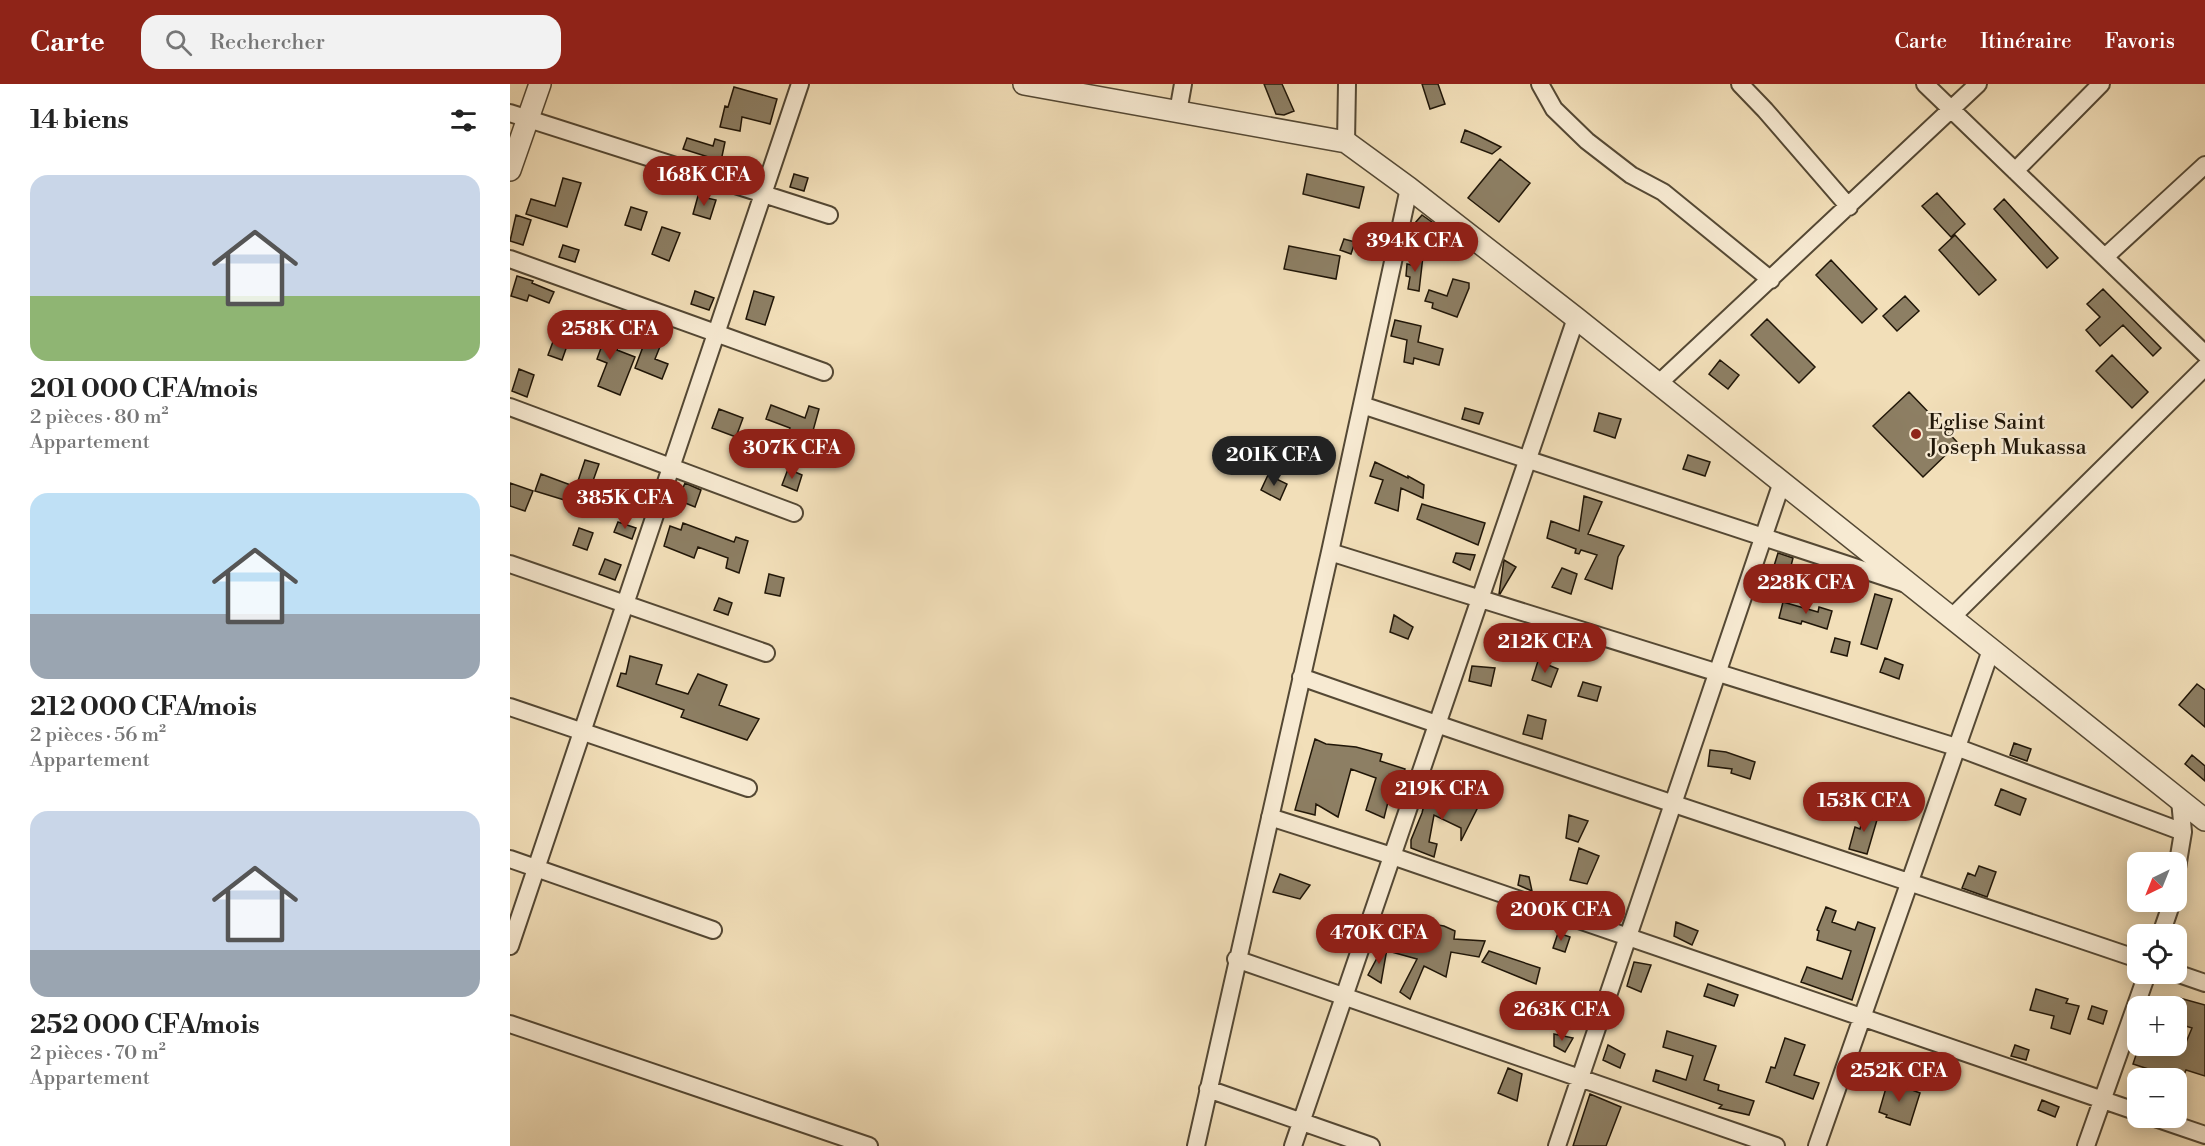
<!DOCTYPE html>
<html lang="fr">
<meta charset="utf-8">
<style>
:root{--surface:#fff;--page:#f2f2f2;--text:#222;--muted:#767676;--accent:#8f2418}
body{margin:0;font-family:"Libre Bodoni",serif;background:var(--page);color:var(--text);height:100vh;display:flex;flex-direction:column;font-size:22px;white-space:nowrap}
*{box-sizing:border-box;margin:0}
p{font-size:20px;color:var(--muted)}
.icon{flex:none;width:33px;height:33px;fill:none;stroke:currentColor;stroke-width:2;stroke-linecap:round;stroke-linejoin:round}
.map{position:relative;flex:1;overflow:hidden}
.side{display:flex;flex-direction:column;background:var(--surface);width:510px}
.side>*{flex:none}
.needle{width:39px;rotate:223deg}
.buttons{position:absolute;left:1617px;top:768px;display:grid;gap:12px}
.buttons a{display:grid;place-items:center;width:60px;height:60px;border-radius:12px;background:var(--surface);box-shadow:0 3px 15px #0003;font-size:30px}
.price{position:absolute;translate:-50% -51px;padding:0 14px;border-radius:21px;background:var(--accent);color:#fff;font-size:20px;line-height:39px;filter:drop-shadow(0 2px 3px #0008)}
.price::after{content:'';position:absolute;left:50%;top:36px;width:18px;height:14px;margin-left:-9px;background:inherit;clip-path:polygon(0 0,100% 0,50% 100%)}
.price.active{background:#222;color:#fff}
ul{padding:0;list-style:none}
li{display:grid;align-content:center;gap:12px;height:318px;padding:0 30px}
li span{display:grid;place-items:center;height:186px;border-radius:18px;color:#555}
li>.icon{margin-inline-start:auto}
span .icon{width:108px;height:108px;fill:#fffc;stroke-width:1}
li b{font-size:26px}
h2{display:flex;justify-content:space-between;align-items:center;height:72px;padding:0 30px;font-size:26px}
header{display:flex;align-items:center;gap:36px;box-sizing:border-box;height:84px;padding:0 30px;background:var(--accent);color:#fff}
header strong{font-size:28px}
nav{display:flex;gap:33px;margin-inline-start:auto;font-size:21px}
.search{width:420px;height:54px;background:var(--page);display:flex;align-items:center;gap:15px;box-sizing:border-box;padding:0 21px;border-radius:18px;color:var(--muted);font-size:22px}
main{display:flex;flex:1;min-height:0}
.map>svg:first-child{display:block}
</style>
<header>
<strong>Carte</strong>
<div class="search"><svg class="icon" aria-label="search" viewBox="0 0 24 24"><circle cx="10" cy="10" r="6"/><path d="M15 15l6 6"/></svg>Rechercher</div>
<nav><a>Carte</a><a>Itinéraire</a><a>Favoris</a></nav>
</header>
<main>
<section class="side">
<h2>14 biens<svg class="icon" aria-label="filters" viewBox="0 0 24 24"><path d="M4 7h16M4 17h16"/><circle cx="9" cy="7" r="2"/><circle cx="15" cy="17" r="2"/></svg></h2>
<ul>
<li><span style="background:linear-gradient(#c9d6e8 65%,#8fb573 0)"><svg class="icon" aria-label="home" viewBox="0 0 24 24"><path d="M3 11l9-7 9 7M6 9v11h12V9"/></svg></span><div><b>201 000 CFA/mois</b><p>2 pièces · 80 m²</p><p>Appartement</p></div></li>
<li><span style="background:linear-gradient(#bfe0f5 65%,#9aa5b1 0)"><svg class="icon" aria-label="home" viewBox="0 0 24 24"><path d="M3 11l9-7 9 7M6 9v11h12V9"/></svg></span><div><b>212 000 CFA/mois</b><p>2 pièces · 56 m²</p><p>Appartement</p></div></li>
<li><span style="background:linear-gradient(#c9d6e8 75%,#9aa5b1 0)"><svg class="icon" aria-label="home" viewBox="0 0 24 24"><path d="M3 11l9-7 9 7M6 9v11h12V9"/></svg></span><div><b>252 000 CFA/mois</b><p>2 pièces · 70 m²</p><p>Appartement</p></div></li>
</ul>
</section>
<div class="map">
<svg width="1695" height="1062" viewBox="0 0 1695 1062">
<rect width="100%" height="100%" fill="#f2dfb9"/>
<filter id="stains"><feTurbulence type="fractalNoise" baseFrequency=".00333" numOctaves="4"/><feColorMatrix values="0 0 0 0 .2 0 0 0 0 .09 0 0 0 0 .02 0 0 0 .5 -.17"/></filter>
<radialGradient id="worn" r=".72"><stop offset=".6" stop-color="#630" stop-opacity="0"/><stop offset="1" stop-color="#630" stop-opacity=".3"/></radialGradient>
<path fill="#8d7f64" stroke="#201608" stroke-width="1.5" d="M 754,0 L 772,0 L 784,27 L 774,31 L 766,30 Z
M 912,0 L 928,0 L 935,20 L 920,25 Z
M 224,3 L 267,15 L 260,40 L 232,33 L 230,47 L 210,43 L 215,22 L 218,23 Z
M 955,46 L 967,51 L 991,63 L 982,70 L 951,58 Z
M 177,54 L 203,62 L 205,55 L 215,58 L 211,77 L 173,65 Z
M 990,75 L 1020,99 L 989,138 L 958,114 Z
M 284,90 L 298,94 L 294,107 L 280,103 Z
M 797,90 L 854,103 L 849,124 L 793,110 Z
M 53,94 L 71,99 L 57,143 L 16,130 L 21,115 L 45,122 Z
M 1427,109 L 1455,140 L 1441,153 L 1412,122 Z
M 188,112 L 206,116 L 200,135 L 183,130 Z
M 1494,115 L 1548,174 L 1537,184 L 1484,125 Z
M 121,123 L 137,128 L 131,146 L 115,141 Z
M 6,131 L 21,136 L 13,161 L 0,157 Z
M 912,131 L 926,141 L 919,150 L 905,139 Z
M 152,143 L 170,149 L 159,177 L 142,170 Z
M 1445,151 L 1486,196 L 1469,211 L 1429,166 Z
M 834,155 L 845,158 L 841,170 L 830,166 Z
M 53,161 L 69,166 L 65,178 L 49,173 Z
M 779,162 L 830,172 L 826,195 L 774,185 Z
M 904,170 L 913,172 L 909,207 L 898,205 L 900,193 L 896,192 L 897,180 L 902,181 Z
M 1321,176 L 1367,225 L 1352,239 L 1306,191 Z
M 7,192 L 23,197 L 22,199 L 44,208 L 39,219 L 19,211 L 17,217 L 1,212 Z
M 943,195 L 959,199 L 959,204 L 947,233 L 922,224 L 923,219 L 915,217 L 919,206 L 937,212 Z
M 1593,205 L 1651,264 L 1643,272 L 1613,241 L 1590,262 L 1576,246 L 1590,233 L 1577,220 Z
M 185,207 L 204,214 L 199,226 L 181,220 Z
M 244,207 L 264,213 L 255,241 L 236,235 Z
M 1395,212 L 1409,227 L 1387,247 L 1373,232 Z
M 1257,235 L 1305,283 L 1289,299 L 1241,251 Z
M 885,236 L 911,242 L 908,258 L 933,265 L 929,281 L 904,274 L 903,280 L 894,278 L 897,256 L 881,252 Z
M 72,244 L 110,259 L 107,266 L 125,273 L 110,311 L 88,302 L 97,279 L 87,275 L 91,264 L 68,255 Z
M 140,244 L 155,250 L 145,275 L 158,280 L 152,295 L 125,284 Z
M 44,255 L 58,259 L 52,276 L 38,271 Z
M 1602,271 L 1638,308 L 1622,324 L 1586,287 Z
M 1210,276 L 1229,291 L 1218,305 L 1199,290 Z
M 9,285 L 24,291 L 17,313 L 2,307 Z
M 1399,308 L 1448,359 L 1413,393 L 1363,342 Z
M 261,321 L 295,334 L 299,322 L 309,325 L 298,365 L 287,363 L 289,358 L 277,353 L 280,344 L 256,335 Z
M 955,324 L 973,329 L 969,340 L 952,335 Z
M 209,325 L 233,334 L 226,353 L 202,344 Z
M 1089,329 L 1111,335 L 1105,354 L 1084,347 Z
M 1178,371 L 1200,378 L 1195,392 L 1173,385 Z
M 75,376 L 89,380 L 74,422 L 25,407 L 31,390 L 66,403 Z
M 865,378 L 898,394 L 898,392 L 914,401 L 913,414 L 891,404 L 888,427 L 865,419 L 873,396 L 860,392 Z
M 278,385 L 292,391 L 287,407 L 272,401 Z
M 758,391 L 777,400 L 770,416 L 751,406 Z
M 0,399 L 23,407 L 15,427 L 0,422 Z
M 175,399 L 191,406 L 185,423 L 168,416 Z
M 1074,412 L 1092,418 L 1078,450 L 1114,462 L 1108,473 L 1102,505 L 1075,495 L 1087,471 L 1071,466 L 1069,470 L 1065,469 L 1066,465 L 1037,454 L 1041,437 L 1069,447 Z
M 912,420 L 975,439 L 968,461 L 907,435 Z
M 108,438 L 126,444 L 122,455 L 104,448 Z
M 173,439 L 224,458 L 226,453 L 238,457 L 229,489 L 216,484 L 218,474 L 188,463 L 184,474 L 154,462 L 160,442 L 171,446 Z
M 69,444 L 83,449 L 77,466 L 63,461 Z
M 946,469 L 965,471 L 960,486 L 943,478 Z
M 1268,469 L 1283,474 L 1280,486 L 1264,482 Z
M 95,475 L 111,481 L 105,496 L 89,490 Z
M 994,476 L 1006,483 L 990,510 L 989,510 Z
M 1052,484 L 1067,490 L 1061,510 L 1042,503 Z
M 259,490 L 274,494 L 270,512 L 255,509 Z
M 1365,510 L 1382,515 L 1367,565 L 1351,560 Z
M 209,514 L 222,519 L 218,531 L 204,526 Z
M 1273,518 L 1308,528 L 1309,523 L 1322,527 L 1317,545 L 1292,537 L 1291,540 L 1269,534 Z
M 884,531 L 903,543 L 898,555 L 880,548 Z
M 1325,554 L 1340,558 L 1337,572 L 1321,568 Z
M 120,572 L 152,581 L 146,600 L 178,610 L 188,590 L 217,601 L 209,621 L 249,635 L 237,656 L 171,633 L 174,626 L 107,602 L 111,589 L 116,590 Z
M 1375,574 L 1393,581 L 1389,595 L 1370,588 Z
M 1028,577 L 1048,585 L 1041,603 L 1022,596 Z
M 962,582 L 985,584 L 981,602 L 959,597 Z
M 1073,598 L 1091,603 L 1087,617 L 1068,612 Z
M 1687,600 L 1695,606 L 1695,643 L 1669,621 Z
M 1018,631 L 1036,636 L 1032,655 L 1013,650 Z
M 805,655 L 816,660 L 846,663 L 872,670 L 870,677 L 895,685 L 890,700 L 883,698 L 874,734 L 856,726 L 866,694 L 841,685 L 828,733 L 806,720 L 805,731 L 785,726 Z
M 1504,659 L 1521,665 L 1517,677 L 1500,671 Z
M 1200,666 L 1216,668 L 1245,678 L 1240,695 L 1221,689 L 1222,685 L 1198,682 Z
M 1682,671 L 1695,682 L 1695,697 L 1675,680 Z
M 1491,705 L 1516,715 L 1510,731 L 1485,721 Z
M 954,708 L 971,717 L 951,757 L 951,744 L 924,731 L 919,758 L 927,760 L 924,773 L 901,764 L 901,756 L 912,729 L 916,713 L 953,724 Z
M 1355,725 L 1369,729 L 1357,770 L 1339,765 L 1345,743 L 1350,745 Z
M 1059,731 L 1078,737 L 1068,758 L 1056,754 Z
M 1069,764 L 1089,772 L 1077,800 L 1060,796 Z
M 1469,782 L 1486,788 L 1477,813 L 1452,804 L 1458,789 L 1465,792 Z
M 770,790 L 800,801 L 790,815 L 763,808 Z
M 1010,791 L 1019,793 L 1022,807 L 1008,801 Z
M 1316,823 L 1326,827 L 1322,838 L 1345,846 L 1348,838 L 1365,844 L 1342,916 L 1291,898 L 1297,883 L 1332,895 L 1341,867 L 1307,856 L 1309,847 L 1307,846 Z
M 897,836 L 934,842 L 945,847 L 944,855 L 975,857 L 969,873 L 941,868 L 936,893 L 914,882 L 900,915 L 890,908 L 907,875 L 878,867 Z
M 1166,838 L 1188,847 L 1182,861 L 1164,852 Z
M 1048,849 L 1060,853 L 1055,868 L 1043,864 Z
M 875,859 L 878,859 L 871,899 L 858,891 Z
M 979,867 L 1030,884 L 1026,900 L 972,878 Z
M 1124,878 L 1141,881 L 1131,908 L 1117,902 Z
M 1198,900 L 1228,911 L 1224,922 L 1194,912 Z
M 1526,905 L 1558,915 L 1556,919 L 1569,922 L 1560,950 L 1541,944 L 1544,932 L 1520,926 Z
M 1666,913 L 1695,921 L 1695,992 L 1676,986 L 1672,996 L 1623,980 L 1629,962 L 1653,962 L 1672,968 L 1682,944 L 1666,939 Z
M 1582,922 L 1597,927 L 1593,940 L 1578,935 Z
M 1157,947 L 1206,962 L 1194,996 L 1209,1001 L 1208,1006 L 1244,1017 L 1239,1031 L 1209,1024 L 1212,1021 L 1143,997 L 1146,986 L 1176,996 L 1183,972 L 1153,963 Z
M 1044,950 L 1063,954 L 1055,968 L 1044,962 Z
M 1275,954 L 1295,961 L 1284,991 L 1309,999 L 1303,1015 L 1256,998 L 1261,983 L 1265,984 Z
M 1098,961 L 1115,970 L 1110,984 L 1093,976 Z
M 1505,961 L 1519,966 L 1516,976 L 1501,972 Z
M 998,984 L 1012,990 L 1007,1017 L 988,1009 Z
M 1378,997 L 1410,1009 L 1400,1041 L 1376,1033 L 1377,1031 L 1369,1028 Z
M 1080,1010 L 1111,1023 L 1096,1062 L 1063,1062 Z
M 1532,1016 L 1549,1023 L 1545,1033 L 1528,1026 Z"/>
<g fill="none" stroke-linecap="round" stroke-linejoin="round">
<g stroke="#544834" stroke-width="20">
<path id="minor" d="M 1030,0 L 1044,25 L 1077,57 L 1121,91 L 1153,108 L 1261,196
M 1230,0 L 1255,26 L 1339,123
M 1415,0 L 1695,270
M 668,28 L 673,0
M 0,29 L 319,131
M 836,58 L 837,0
M 1505,87 L 1591,0
M 1595,173 L 1695,81
M 0,175 L 314,288
M 1148,300 L 1468,0
M 852,321 L 1393,499
M 0,323 L 284,429
M 820,468 L 1446,663 L 1673,748
M 0,480 L 256,569
M 1441,534 L 1695,283
M 791,593 C 1069,691 1349,780 1628,875
M 0,623 L 238,704
M 760,733 L 882,772 L 1628,1028
M 0,775 L 203,846
M 1666,790 L 1673,748 L 1670,716
M 1651,850 L 1662,818
M 0,862 L 290,0
M 726,875 L 1266,1062
M 1666,889 L 1695,899
M 0,940 L 359,1062
M 698,1005 L 861,1062
M 1645,1034 L 1695,1051
M 686,1062 L 820,468 L 899,104
M 783,1062 C 877,786 972,510 1066,234
M 1047,1062 L 1272,398
M 1307,1062 L 1481,566
M 1576,1062 L 1637,890"/>
</g>
<g stroke="#544834" stroke-width="24">
<path id="tertiary" d="M 514,0 L 836,58 L 899,104 L 1066,234 L 1695,736
M 0,86 L 30,0"/>
</g>
<use href="#minor" stroke="#f7ead2" stroke-width="16"/>
<use href="#tertiary" stroke="#f7ead2" stroke-width="21"/>
</g>
<circle fill="#8f2418" stroke="#f7ead2" stroke-width="2" cx="1406" cy="350" r="6"/>
<g text-anchor="middle" stroke-width="4.5" stroke-linejoin="round" paint-order="stroke">
<g font-size="22" fill="#201608" stroke="#f7ead2" text-anchor="start">
<text x="1418" y="345">Eglise Saint<tspan x="1418" dy="25">Joseph Mukassa</tspan></text>
</g>
</g>
<rect width="100%" height="100%" filter="url(#stains)"/>
<rect width="100%" height="100%" fill="url(#worn)"/>
</svg>
<div class="buttons">
<a><svg class="needle" viewBox="-14 -14 28 28"><path d="M0-13l5 13h-10z" fill="#e53935"/><path d="M0 13l5-13h-10z" fill="#767676"/></svg></a>
<a><svg class="icon" aria-label="locate" viewBox="0 0 24 24"><circle cx="12" cy="12" r="6"/><path d="M12 2v4M12 18v4M2 12h4M18 12h4"/></svg></a>
<a>+</a>
<a>−</a>
</div>
<b class="price" style="left:194px;top:123px">168K CFA</b>
<b class="price" style="left:905px;top:189px">394K CFA</b>
<b class="price" style="left:100px;top:277px">258K CFA</b>
<b class="price" style="left:282px;top:396px">307K CFA</b>
<b class="price active" style="left:764px;top:403px">201K CFA</b>
<b class="price" style="left:115px;top:446px">385K CFA</b>
<b class="price" style="left:1296px;top:531px">228K CFA</b>
<b class="price" style="left:1035px;top:590px">212K CFA</b>
<b class="price" style="left:932px;top:737px">219K CFA</b>
<b class="price" style="left:1354px;top:749px">153K CFA</b>
<b class="price" style="left:1051px;top:858px">200K CFA</b>
<b class="price" style="left:869px;top:881px">470K CFA</b>
<b class="price" style="left:1052px;top:958px">263K CFA</b>
<b class="price" style="left:1389px;top:1019px">252K CFA</b>
</div>
</main>
